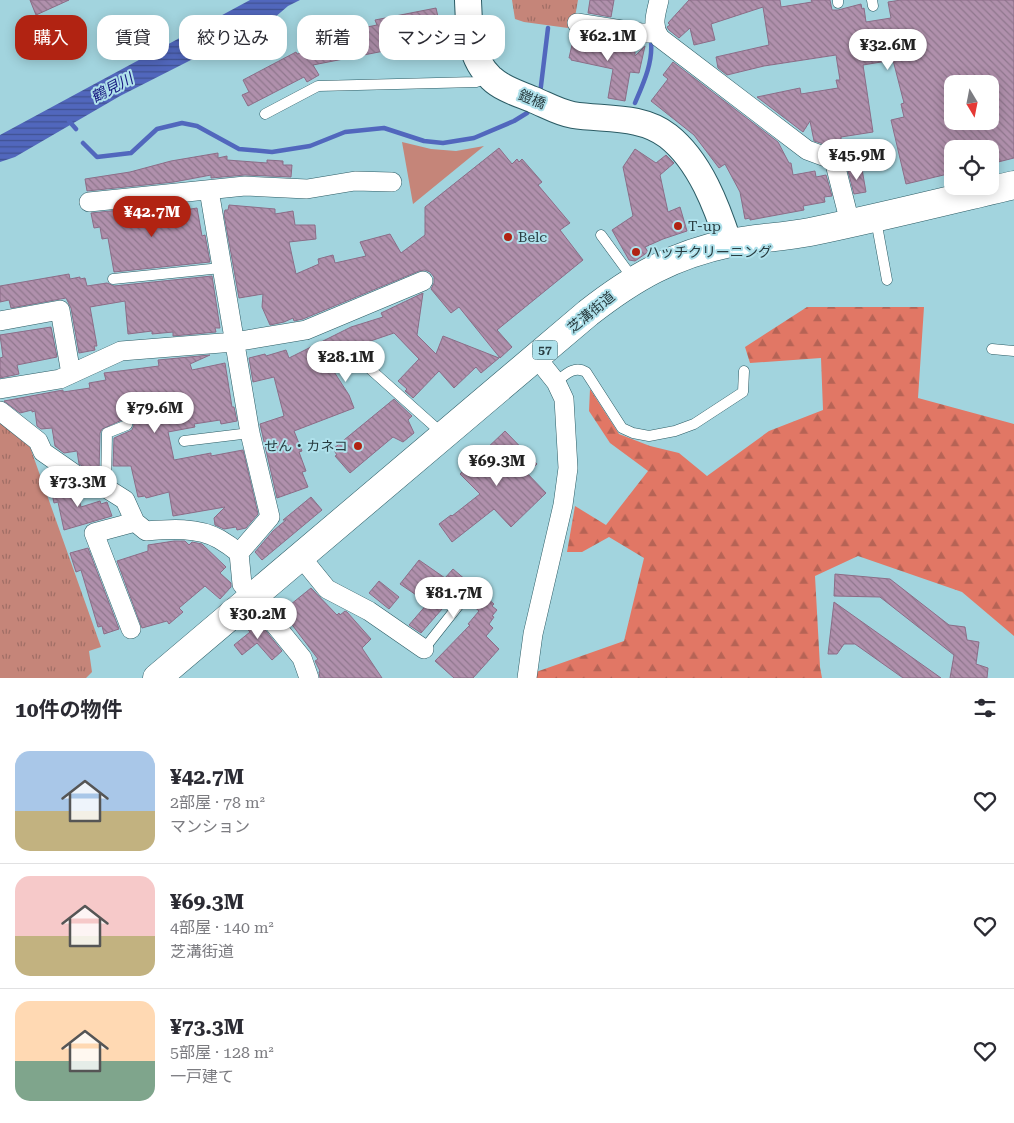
<!DOCTYPE html>
<html lang="ja">
<meta charset="utf-8">
<style>
:root{--surface:#fff;--page:#f7f7f7;--text:#2b2b33;--muted:#7c7c81;--line:#e1e1e2;--accent:#b12312}
body{margin:0;font-family:"Roboto Serif","Noto Sans JP",serif;background:var(--page);color:var(--text);height:100vh;display:flex;flex-direction:column;font-size:19px;white-space:nowrap}
*{box-sizing:border-box;margin:0}
p{font-size:16px;color:var(--muted)}
.icon{flex:none;width:28px;height:28px;fill:none;stroke:currentColor;stroke-width:2;stroke-linecap:round;stroke-linejoin:round}
.map{position:relative;height:678px;overflow:hidden}
.details{display:flex;flex-direction:column;background:var(--surface);flex:1}
.details>*{flex:none}
.guide{position:absolute;left:15px;top:15px;width:500px;height:45px;display:flex;gap:10px}
.needle{width:32px;rotate:170deg}
.buttons{position:absolute;left:944px;top:75px;display:grid;gap:10px}
.buttons a{display:grid;place-items:center;width:55px;height:55px;border-radius:10px;background:var(--surface);box-shadow:0 2px 12px #0003;font-size:25px}
.price{position:absolute;translate:-50% -42px;padding:0 11px;border-radius:18px;background:#fff;color:#222;font-size:16px;line-height:32px;filter:drop-shadow(0 1px 2px #0008)}
.price::after{content:'';position:absolute;left:50%;top:30px;width:15px;height:11px;margin-left:-8px;background:inherit;clip-path:polygon(0 0,100% 0,50% 100%)}
.price.selected{background:var(--accent);color:#fff}
ul{padding:0;list-style:none}
li{display:flex;align-items:center;gap:15px;height:125px;padding:0 15px}
li+li{border-top:1px solid var(--line)}
li span{display:grid;place-items:center;flex:none;width:140px;height:100px;border-radius:15px;color:#555}
li>.icon{margin-inline-start:auto}
span .icon{width:60px;height:60px;fill:#fffc;stroke-width:1}
li b{font-size:21px}
h2{display:flex;justify-content:space-between;align-items:center;height:60px;padding:0 15px;font-size:21px}
.pill{padding:0 18px;border-radius:15px;background:var(--surface);box-shadow:0 2px 12px #0003;font-size:18px;line-height:45px}
.pill.selected{background:var(--accent);color:#fff}
.map>svg:first-child{display:block}
</style>
<div class="map">
<svg width="1014" height="678" viewBox="0 0 1014 678">
<defs>
<pattern id="grass-tufts" width="24" height="20" patternUnits="userSpaceOnUse" patternTransform="scale(1.25)"><rect width="24" height="20" fill="#c58579"/><path d="M3 7l-1-3M5 7V3M7 7l1-3M15 17l-1-3M17 17v-4M19 17l1-3" fill="none" stroke="#a06e65"/></pattern>
<pattern id="forest-firs" width="22" height="20" patternUnits="userSpaceOnUse" patternTransform="scale(1.25)"><rect width="22" height="20" fill="#e17765"/><path d="M5 1l3.5 6h-7zM16 11l3.5 6h-7z" fill="#b66355"/></pattern>
<pattern id="water-rules" width="6" height="5" patternUnits="userSpaceOnUse" patternTransform="scale(1.25)"><rect width="6" height="5" fill="#5167bd"/><path d="M0 2.5h6" fill="none" stroke="#405292"/></pattern>
<pattern id="building-back-hatch" width="6" height="6" patternUnits="userSpaceOnUse" patternTransform="scale(1.25)"><rect width="6" height="6" fill="#b090ac"/><path d="M-1 5l2 2M0 0l6 6M5-1l2 2" fill="none" stroke="#8f778d"/></pattern>
</defs>
<rect width="100%" height="100%" fill="#a2d4de"/>
<path fill="url(#grass-tufts)" d="M 512,0 L 578,0 L 575,17 L 571,18 L 568,28 L 524,22 L 515,19 Z
M 0,423 L 30,447 L 101,647 L 89,651 L 92,672 L 86,678 L 0,678 Z"/>
<path fill="url(#forest-firs)" d="M 807,307 L 924,307 L 918,398 L 1014,424 L 1014,636 L 962,592 L 858,556 L 815,576 L 820,667 L 822,678 L 535,678 L 536,672 L 624,641 L 644,558 L 609,537 L 582,552 L 567,552 L 575,506 L 606,525 L 648,471 L 610,443 L 589,411 L 590,389 L 619,434 L 650,446 L 679,453 L 707,476 L 769,431 L 823,410 L 821,358 L 750,363 L 745,347 Z"/>
<path fill="#c58579" d="M 402,142 L 431,149 L 456,151 L 484,146 L 413,204 Z"/>
<path fill="url(#water-rules)" d="M 250,0 L 300,0 L 288,6 L 274,18 L 120,96 L 15,157 L 0,162 L 0,135 Z"/>
<g fill="none" stroke-linecap="round" stroke-linejoin="round">
<path stroke="#5167bd" stroke-width="4.5" d="M 540,94 L 548,28
M 635,103 C 643,84 653,63 651,42
M 69,121 L 76,129
M 83,143 L 97,157 L 131,153 L 157,129 L 182,123 L 197,126 L 239,149 L 272,152 L 310,146 L 345,132 L 384,128 L 424,141 L 443,143 L 474,138 L 514,121 L 527,113 L 531,108"/>
</g>
<path fill="url(#building-back-hatch)" stroke="#8b6d87" fill-rule="evenodd" d="M 30,0 L 69,0 L 36,15 Z
M 590,0 L 614,0 L 611,17 L 588,13 Z
M 689,0 L 780,0 L 781,7 L 812,2 L 811,0 L 830,0 L 832,10 L 838,10 L 861,4 L 862,9 L 864,8 L 866,22 L 891,18 L 888,2 L 901,0 L 1014,0 L 1014,158 L 990,164 L 990,149 L 952,149 L 952,173 L 906,184 L 891,120 L 904,117 L 901,104 L 904,103 L 893,60 L 863,65 L 873,132 L 841,137 L 841,142 L 824,144 L 814,141 L 810,121 L 803,132 L 757,97 L 800,88 L 801,94 L 838,88 L 836,80 L 840,80 L 836,55 L 764,66 L 727,75 L 718,68 L 716,57 L 769,45 L 763,7 L 711,24 L 715,40 L 694,45 L 690,28 L 679,38 L 669,30 L 667,27 L 670,25 L 668,23 ZM 952,84 L 990,84 L 990,121 L 952,121 Z
M 436,8 L 440,26 L 447,24 L 450,38 L 313,65 L 319,75 L 307,82 L 304,77 L 248,106 L 242,95 L 249,92 L 243,80 L 296,52 L 297,54 L 321,49 L 318,37 L 377,25 L 375,20 Z
M 574,36 L 606,42 L 605,45 L 635,52 L 635,56 L 645,46 L 639,73 L 630,72 L 625,101 L 608,98 L 613,69 L 571,60 L 571,58 L 569,58 Z
M 673,62 L 778,142 L 789,163 L 791,163 L 793,175 L 815,171 L 816,177 L 826,175 L 832,196 L 824,197 L 825,202 L 803,206 L 804,210 L 750,220 L 750,218 L 745,219 L 740,192 L 725,164 L 719,168 L 694,135 L 651,101 L 668,79 L 663,75 Z
M 499,148 L 512,164 L 517,159 L 519,162 L 522,159 L 542,182 L 538,185 L 570,223 L 560,230 L 583,260 L 497,330 L 512,347 L 500,358 L 459,307 L 451,313 L 431,289 L 434,283 L 434,277 L 430,272 L 425,270 L 419,271 L 303,319 L 294,321 L 293,318 L 284,322 L 270,325 L 262,307 L 263,294 L 239,298 L 224,214 L 225,210 L 228,210 L 229,205 L 275,209 L 275,214 L 293,211 L 295,225 L 315,225 L 316,239 L 289,242 L 296,274 L 319,264 L 318,259 L 333,255 L 335,263 L 366,256 L 360,242 L 390,234 L 401,253 L 425,235 L 425,207 Z
M 635,149 L 656,163 L 666,155 L 674,163 L 660,175 L 668,212 L 680,207 L 687,231 L 663,239 L 645,247 L 648,252 L 635,261 L 629,260 L 612,230 L 633,216 L 623,167 Z
M 218,153 L 218,158 L 227,156 L 227,160 L 267,163 L 267,160 L 283,161 L 283,165 L 292,165 L 291,177 L 245,175 L 211,178 L 211,175 L 174,182 L 87,191 L 85,179 L 130,172 L 171,161 Z
M 862,169 L 866,192 L 854,194 L 848,171 Z
M 149,207 L 150,213 L 173,209 L 173,212 L 197,208 L 202,236 L 205,235 L 210,262 L 114,272 L 108,238 L 102,239 L 100,227 L 94,228 L 91,213 Z
M 69,274 L 70,279 L 80,277 L 80,279 L 85,278 L 87,286 L 107,283 L 114,286 L 212,276 L 220,328 L 215,328 L 216,332 L 173,336 L 173,332 L 152,334 L 152,331 L 128,334 L 125,301 L 90,307 L 97,346 L 94,346 L 95,350 L 79,353 L 71,308 L 66,298 L 11,308 L 9,300 L 0,302 L 0,286 Z
M 423,293 L 417,335 L 436,354 L 443,336 L 499,358 L 481,373 L 476,367 L 454,388 L 439,371 L 413,398 L 405,391 L 407,389 L 398,381 L 419,359 L 394,333 L 353,347 L 327,361 L 349,395 L 354,408 L 294,431 L 302,451 L 299,452 L 306,471 L 302,472 L 308,487 L 277,498 L 260,424 L 284,416 L 274,377 L 253,382 L 249,358 L 265,354 L 266,356 L 286,350 L 289,358 L 351,327 L 383,317 L 381,313 Z
M 51,327 L 57,357 L 17,365 L 19,374 L 0,378 L 0,358 L 3,357 L 0,335 Z
M 210,355 L 190,364 L 192,370 L 225,363 L 232,407 L 234,407 L 237,421 L 221,424 L 220,420 L 194,424 L 195,427 L 168,432 L 174,460 L 211,453 L 211,456 L 243,450 L 258,514 L 246,528 L 237,530 L 236,527 L 224,529 L 215,525 L 214,518 L 225,507 L 173,516 L 169,492 L 146,498 L 145,496 L 138,497 L 131,466 L 113,466 L 114,438 L 132,430 L 134,425 L 131,419 L 124,419 L 102,429 L 100,433 L 99,471 L 92,472 L 79,464 L 77,451 L 64,453 L 55,446 L 52,428 L 41,429 L 37,426 L 35,411 L 32,412 L 32,410 L 20,413 L 4,401 L 63,390 L 63,392 L 90,388 L 89,383 L 106,380 L 104,373 L 159,366 L 158,360 Z
M 394,399 L 412,416 L 408,420 L 414,433 L 403,442 L 393,437 L 350,473 L 335,456 L 337,455 L 333,449 Z
M 505,431 L 537,464 L 527,473 L 546,493 L 511,527 L 494,509 L 452,542 L 439,524 L 451,515 L 452,516 L 480,494 L 460,474 Z
M 71,485 L 76,489 L 81,507 L 100,501 L 101,504 L 107,502 L 112,516 L 64,530 L 58,502 L 54,503 L 51,489 Z
M 311,497 L 322,510 L 262,560 L 255,552 L 273,531 L 286,520 L 283,520 Z
M 174,541 L 185,541 L 189,545 L 192,542 L 202,544 L 226,567 L 220,573 L 231,583 L 231,587 L 220,599 L 205,586 L 179,608 L 183,612 L 169,624 L 167,621 L 142,628 L 117,561 L 148,551 L 148,545 Z
M 88,548 L 119,629 L 104,634 L 102,626 L 98,627 L 81,570 L 76,572 L 70,553 Z
M 419,560 L 445,578 L 453,569 L 494,604 L 492,606 L 497,610 L 492,616 L 494,617 L 489,624 L 493,628 L 486,636 L 499,649 L 473,678 L 454,678 L 435,661 L 470,625 L 468,624 L 479,611 L 457,592 L 421,633 L 409,625 L 428,603 L 400,584 Z
M 835,574 L 890,579 L 949,625 L 965,627 L 967,640 L 979,642 L 976,664 L 988,668 L 987,678 L 950,678 L 954,655 L 880,597 L 834,596 Z
M 379,581 L 399,597 L 389,609 L 369,593 Z
M 311,588 L 337,615 L 339,613 L 340,615 L 345,611 L 347,612 L 371,639 L 362,648 L 382,678 L 320,678 L 319,672 L 320,671 L 315,661 L 318,659 L 290,622 L 288,623 L 280,613 Z
M 834,602 L 941,678 L 903,678 L 855,644 L 844,644 L 837,654 L 828,654 Z
M 254,616 L 282,651 L 272,660 L 257,643 L 242,655 L 234,645 L 250,632 L 244,625 Z"/>
<g fill="none" stroke-linecap="round" stroke-linejoin="round">
<g stroke="#2b5b64" stroke-width="11">
<path id="lane" d="M 838,0 L 838,3
M 872,0 L 873,6
M 265,114 L 318,86 L 476,82 L 489,77
M 876,220 L 887,280
M 601,235 L 634,280
M 113,279 L 221,268
M 992,349 L 1014,351
M 369,368 L 444,435
M 556,382 C 565,375 574,365 586,372 L 622,428 L 633,433 L 649,436 L 675,431 L 694,424 L 743,392 L 744,371
M 184,441 L 250,433
M 106,488 L 107,433 L 127,425
M 424,649 L 458,606"/>
</g>
<g stroke="#2b5b64" stroke-width="20">
<path id="street" d="M 659,0 C 656,14 651,25 660,38 L 807,150 L 834,160 L 850,223
M 577,23 L 641,33 L 657,33
M 209,190 L 250,433 L 270,517 L 239,553
M 89,202 L 245,186 L 307,189 L 355,181 L 392,182
M 0,321 L 60,310 L 71,374
M 0,389 L 60,379 L 121,351 L 234,342 L 306,330 L 423,281
M 0,411 L 38,441 L 43,452 L 89,484 L 106,488 L 125,500 L 135,522 L 146,531 C 170,529 198,527 219,539 C 226,543 233,548 239,553 L 242,584 L 302,658 L 309,678
M 301,557 L 327,589 L 369,611 L 424,649
M 131,629 L 94,533 L 135,522
M 527,678 L 533,634 L 563,505 L 568,468 L 564,399 L 556,382 L 536,357"/>
</g>
<g stroke="#2b5b64" stroke-width="28">
<path id="secondary" d="M 468,0 C 469,27 469,58 491,78 C 502,89 520,94 534,100 C 546,105 560,113 573,115 C 605,120 641,115 668,136 C 700,161 717,207 729,244"/>
</g>
<g stroke="#2b5b64" stroke-width="29">
<path id="primary" d="M 157,678 L 588,313 C 634,277 673,255 730,243 C 757,238 783,237 810,232 C 878,218 946,201 1014,185"/>
</g>
<use href="#lane" stroke="#fff" stroke-width="10"/>
<use href="#street" stroke="#fff" stroke-width="19"/>
<use href="#secondary" stroke="#fff" stroke-width="26"/>
<use href="#primary" stroke="#fff" stroke-width="28"/>
</g>
<g fill="#b12312" stroke="#afe1eb" stroke-width="2">
<circle cx="678" cy="226" r="5"/>
<circle cx="508" cy="237" r="5"/>
<circle cx="636" cy="252" r="5"/>
<circle cx="358" cy="446" r="5"/>
</g>
<g text-anchor="middle" stroke-width="4" stroke-linejoin="round" paint-order="stroke">
<rect fill="#afe1eb" stroke="#506e73" stroke-width="1" x="532.5" y="340.5" width="25" height="19" rx="4"/>
<g font-size="12" font-weight="bold" fill="#283c40">
<text x="545" y="354">57</text>
</g>
<g font-size="14" fill="#283c40" stroke="#afe1eb">
<text transform="translate(532 99) rotate(22)" y="5">鎧橋</text>
<text transform="translate(591 312) rotate(-39)" y="5">芝溝街道</text>
</g>
<g font-size="14" fill="#283c40" stroke="#afe1eb" text-anchor="start">
<text x="688" y="231">T-up</text>
<text x="518" y="242">Belc</text>
<text x="646" y="257">ハッチクリーニング</text>
<text x="348" y="451" text-anchor="end">せん・カネコ</text>
</g>
<g font-size="15" font-style="italic" fill="#181981" stroke="#afe1eb">
<text transform="translate(112 88) rotate(-28)" y="5">鶴見川</text>
</g>
</g>
</svg>
<div class="buttons">
<a><svg class="needle" viewBox="-14 -14 28 28"><path d="M0-13l5 13h-10z" fill="#e53935"/><path d="M0 13l5-13h-10z" fill="#7c7c81"/></svg></a>
<a><svg class="icon" aria-label="locate" viewBox="0 0 24 24"><circle cx="12" cy="12" r="6"/><path d="M12 2v4M12 18v4M2 12h4M18 12h4"/></svg></a>
</div>
<b class="price" style="left:608px;top:62px">¥62.1M</b>
<b class="price" style="left:888px;top:71px">¥32.6M</b>
<b class="price" style="left:857px;top:181px">¥45.9M</b>
<b class="price selected" style="left:152px;top:238px">¥42.7M</b>
<b class="price" style="left:346px;top:383px">¥28.1M</b>
<b class="price" style="left:155px;top:434px">¥79.6M</b>
<b class="price" style="left:497px;top:487px">¥69.3M</b>
<b class="price" style="left:78px;top:508px">¥73.3M</b>
<b class="price" style="left:454px;top:619px">¥81.7M</b>
<b class="price" style="left:258px;top:640px">¥30.2M</b>
<div class="guide">
<a class="pill selected">購入</a>
<a class="pill">賃貸</a>
<a class="pill">絞り込み</a>
<a class="pill">新着</a>
<a class="pill">マンション</a>
</div>
</div>
<section class="details">
<h2>10件の物件<svg class="icon" aria-label="filters" viewBox="0 0 24 24"><path d="M4 7h16M4 17h16"/><circle cx="9" cy="7" r="2"/><circle cx="15" cy="17" r="2"/></svg></h2>
<ul>
<li><span style="background:linear-gradient(#a9c7e8 60%,#c2b280 0)"><svg class="icon" aria-label="home" viewBox="0 0 24 24"><path d="M3 11l9-7 9 7M6 9v11h12V9"/></svg></span><div><b>¥42.7M</b><p>2部屋 · 78 m²</p><p>マンション</p></div><svg class="icon" aria-label="heart" viewBox="0 0 24 24"><path d="M12 20l-8-8c-3-5 5-10 8-4 3-6 11-1 8 4z"/></svg></li>
<li><span style="background:linear-gradient(#f6c9c9 60%,#c2b280 0)"><svg class="icon" aria-label="home" viewBox="0 0 24 24"><path d="M3 11l9-7 9 7M6 9v11h12V9"/></svg></span><div><b>¥69.3M</b><p>4部屋 · 140 m²</p><p>芝溝街道</p></div><svg class="icon" aria-label="heart" viewBox="0 0 24 24"><path d="M12 20l-8-8c-3-5 5-10 8-4 3-6 11-1 8 4z"/></svg></li>
<li><span style="background:linear-gradient(#ffd9b3 60%,#7fa58c 0)"><svg class="icon" aria-label="home" viewBox="0 0 24 24"><path d="M3 11l9-7 9 7M6 9v11h12V9"/></svg></span><div><b>¥73.3M</b><p>5部屋 · 128 m²</p><p>一戸建て</p></div><svg class="icon" aria-label="heart" viewBox="0 0 24 24"><path d="M12 20l-8-8c-3-5 5-10 8-4 3-6 11-1 8 4z"/></svg></li>
</ul>
</section>
